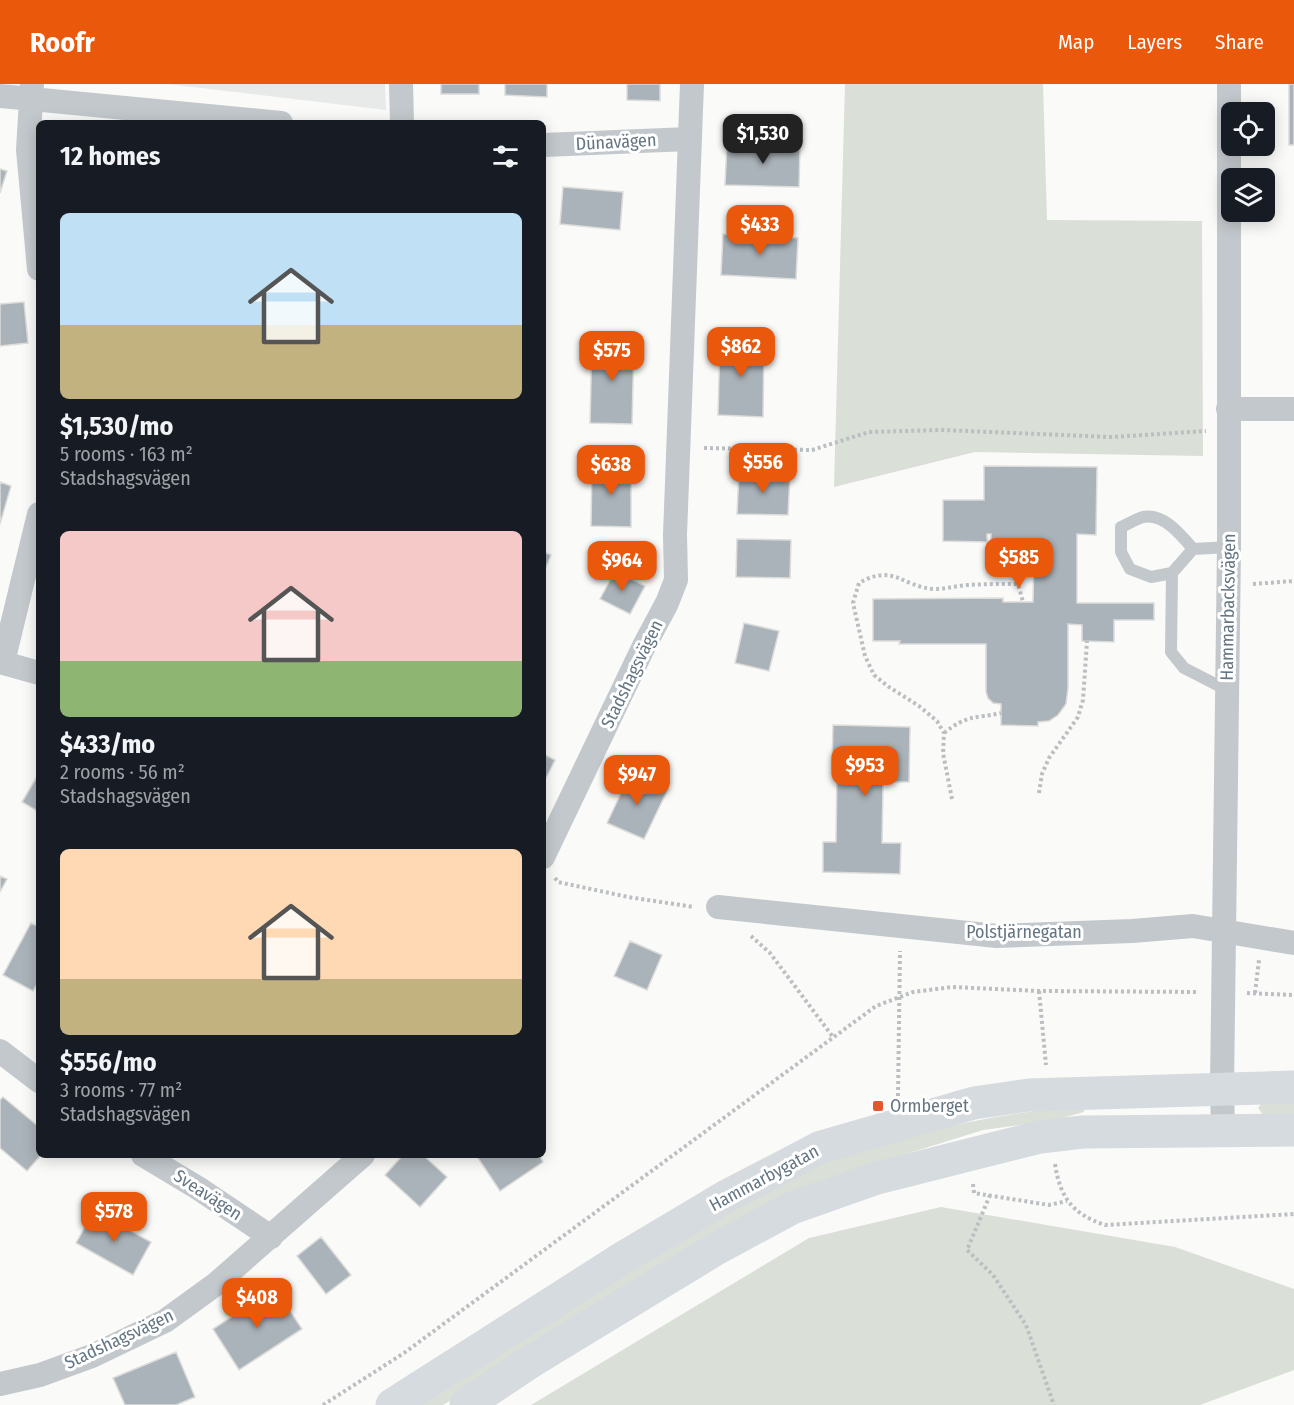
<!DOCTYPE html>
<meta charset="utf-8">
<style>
:root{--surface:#171b24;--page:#20242c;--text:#f1f3f6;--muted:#9ea1a6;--accent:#ea580c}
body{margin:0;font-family:"Fira Sans Condensed",sans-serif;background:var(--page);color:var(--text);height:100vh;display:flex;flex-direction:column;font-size:22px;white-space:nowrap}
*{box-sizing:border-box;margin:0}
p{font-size:20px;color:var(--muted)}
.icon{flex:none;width:33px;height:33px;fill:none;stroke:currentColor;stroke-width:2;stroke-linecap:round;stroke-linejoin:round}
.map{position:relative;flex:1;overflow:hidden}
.panel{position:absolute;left:36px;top:36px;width:510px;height:1038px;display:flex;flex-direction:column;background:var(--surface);border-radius:9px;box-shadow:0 3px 15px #0003}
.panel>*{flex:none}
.buttons{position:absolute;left:1221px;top:18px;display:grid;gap:12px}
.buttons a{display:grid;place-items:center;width:54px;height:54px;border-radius:9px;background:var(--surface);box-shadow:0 3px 15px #0003;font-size:30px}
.price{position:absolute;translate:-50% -51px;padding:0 14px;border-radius:12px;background:var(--accent);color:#fff;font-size:20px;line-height:39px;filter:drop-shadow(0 2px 3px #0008)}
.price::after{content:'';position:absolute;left:50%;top:36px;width:18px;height:14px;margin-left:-9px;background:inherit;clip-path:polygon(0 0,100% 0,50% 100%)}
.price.on{background:#222;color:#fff}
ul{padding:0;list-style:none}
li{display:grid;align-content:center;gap:12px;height:318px;padding:0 24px}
li span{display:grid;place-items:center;height:186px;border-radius:9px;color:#555}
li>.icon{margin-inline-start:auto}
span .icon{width:108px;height:108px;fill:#fffc;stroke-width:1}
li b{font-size:26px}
h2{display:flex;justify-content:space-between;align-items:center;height:72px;padding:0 24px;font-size:26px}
header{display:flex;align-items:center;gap:36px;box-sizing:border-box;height:84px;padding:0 30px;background:var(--accent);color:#fff}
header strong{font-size:28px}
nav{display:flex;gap:33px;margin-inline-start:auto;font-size:21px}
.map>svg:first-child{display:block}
</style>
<header>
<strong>Roofr</strong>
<nav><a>Map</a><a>Layers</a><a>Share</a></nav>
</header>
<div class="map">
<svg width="1294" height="1321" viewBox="0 0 1294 1321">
<rect width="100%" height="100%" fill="#fafaf8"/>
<path fill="#e8e9e9" d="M 167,0 L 385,0 L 386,26 Z"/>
<path fill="#dadfd7" d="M 845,0 L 1043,0 L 1047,136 L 1202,137 L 1203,372 L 975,368 L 834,403 Z
M 1294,1017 L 1294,1030 L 1263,1031 L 1258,1024 L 1263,1018 Z
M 1083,1021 L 1084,1028 L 1055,1036 L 983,1046 L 832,1093 L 501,1285 L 443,1321 L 415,1321 C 488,1275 562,1230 635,1184 C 695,1146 755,1106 822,1080 C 908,1047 992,1031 1083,1021 Z
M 941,1123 L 1175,1163 L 1294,1205 L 1294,1286 L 1200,1321 L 531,1321 L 809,1154 Z"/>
<path fill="#aab3b9" stroke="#dcdcda" stroke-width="1.5" d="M 441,0 L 479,0 L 479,10 L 441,10 Z
M 505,0 L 547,0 L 547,13 L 505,11 Z
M 627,0 L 660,0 L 660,17 L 627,16 Z
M 1289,0 L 1294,0 L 1294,61 L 1289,61 Z
M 727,59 L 800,61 L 799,103 L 725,101 Z
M 0,85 L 7,87 L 0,109 Z
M 563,103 L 623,108 L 620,146 L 560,140 Z
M 723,150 L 798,154 L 796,195 L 721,191 Z
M 24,218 L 28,259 L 0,262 L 0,220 Z
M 592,255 L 634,256 L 632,340 L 590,339 Z
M 720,256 L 764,256 L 763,333 L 718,331 Z
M 592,382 L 631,382 L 631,443 L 591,442 Z
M 984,382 L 1097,383 L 1096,451 L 1077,450 L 1077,519 L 1154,519 L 1154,536 L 1114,536 L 1114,558 L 1082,557 L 1082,541 L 1068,540 L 1068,604 L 1066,620 L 1058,631 L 1049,637 L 1038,638 L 1038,642 L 1001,641 L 1001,620 L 993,619 L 988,614 L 986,608 L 986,560 L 899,560 L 900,557 L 873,557 L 873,515 L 1003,514 L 1003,518 L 1033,518 L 1034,472 L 991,471 L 991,450 L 987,450 L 987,458 L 943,457 L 943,416 L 984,416 Z
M 739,389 L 790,390 L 788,431 L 737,430 Z
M 0,398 L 11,402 L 0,440 Z
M 737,455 L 791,456 L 790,494 L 736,493 Z
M 543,468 L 551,471 L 543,490 Z
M 615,487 L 645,502 L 630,530 L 600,515 Z
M 744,539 L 779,547 L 769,587 L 735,579 Z
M 833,641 L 910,643 L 909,698 L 883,698 L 882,759 L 901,759 L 900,790 L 823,788 L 823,758 L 836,758 L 837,685 L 832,685 Z
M 543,670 L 555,676 L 543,700 Z
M 631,688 L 668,705 L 644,755 L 607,739 Z
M 39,689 L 39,728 L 22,718 Z
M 0,792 L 7,795 L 0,808 Z
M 31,839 L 39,843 L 39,897 L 33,907 L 3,891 Z
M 630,857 L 662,871 L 647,906 L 614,892 Z
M 3,1013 L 39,1043 L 39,1071 L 41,1071 L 27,1087 L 0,1064 L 0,1016 Z
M 403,1071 L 423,1071 L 447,1093 L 420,1123 L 385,1091 Z
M 476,1071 L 539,1071 L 543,1078 L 500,1107 Z
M 94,1127 L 151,1158 L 133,1191 L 76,1159 Z
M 321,1153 L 351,1191 L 326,1210 L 297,1172 Z
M 275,1204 L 302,1245 L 239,1286 L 213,1245 Z
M 176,1268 L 195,1313 L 176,1321 L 125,1321 L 113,1294 Z"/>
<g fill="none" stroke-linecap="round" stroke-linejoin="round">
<path stroke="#bbbfc2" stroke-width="4" stroke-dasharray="3 3" stroke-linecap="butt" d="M 704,364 L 812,366 L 869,348 L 942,346 L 1112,353 L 1206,347
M 1253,500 L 1294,497
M 944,649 C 968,630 974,635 1001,629
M 1039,709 L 1042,690 L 1049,674 L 1078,633 L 1083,616 L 1087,557
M 952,715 L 943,669 L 944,649 L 937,637 L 919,622 L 889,603 L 874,591 L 865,572 L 853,519 L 859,499 C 894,479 902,503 934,505 C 945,505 956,502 967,501 C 984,500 1001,500 1018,500 L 1023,518
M 555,794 L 558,798 L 628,813 L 694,823
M 751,852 L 770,869 L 833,953
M 1039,907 L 1046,981
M 1247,909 L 1294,911
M 1255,909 L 1259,876
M 898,1012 L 900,867
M 1055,1080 C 1060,1113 1072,1130 1105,1141 L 1294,1130
M 973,1100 L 974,1109 L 1049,1121 L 1067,1117
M 990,1111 L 967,1166 L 993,1191 L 1026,1241 L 1054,1321
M 323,1321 L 404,1269 L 876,922 L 913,908 L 952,903 L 1039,907 L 1198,908"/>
<path stroke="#c3c8cc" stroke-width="12" d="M 1172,489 L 1151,493 L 1130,485 L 1121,468 L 1121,443 C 1128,440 1136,435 1143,433 C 1164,429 1181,451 1193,465
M 1227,606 L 1184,584 L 1171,568 L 1172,489 L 1193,465 L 1229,463"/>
<path stroke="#c3c8cc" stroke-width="24" d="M 32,0 L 28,66 L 39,185
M 401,0 L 402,39
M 0,12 L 281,39
M 543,61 L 689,55
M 1228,325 L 1294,325
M 0,578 L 39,589
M 3,578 L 39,430
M 543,773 L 644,562 L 667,519 L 676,496 L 675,451 L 692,0
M 718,823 L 997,852 L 1132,847 L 1193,842 L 1294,859
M 0,967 L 39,997
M 1223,1046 L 1222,1004 L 1229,463 L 1229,0
M 143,1071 L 198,1104 L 271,1153
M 0,1300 L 40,1291 L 92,1272 L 165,1237 L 216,1200 L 363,1071"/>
<path stroke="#d6dbdf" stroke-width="33" d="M 392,1321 L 621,1175 L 725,1113 L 821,1063 L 974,1019 L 1029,1011 L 1294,1003
M 466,1321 L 532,1277 L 716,1165 L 792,1124 L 877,1094 L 1040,1053 L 1083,1048 L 1294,1046"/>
</g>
<rect fill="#e4572e" stroke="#fff" stroke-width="2" x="872" y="1016" width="12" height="12" rx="3"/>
<g text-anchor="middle" stroke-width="6" stroke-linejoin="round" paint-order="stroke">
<g font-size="18" fill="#657683" stroke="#fff">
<text transform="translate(616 58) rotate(-3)" y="6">Dünavägen</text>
<text transform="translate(1228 523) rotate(-89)" y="6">Hammarbacksvägen</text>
<text transform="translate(632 590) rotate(-64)" y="6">Stadshagsvägen</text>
<text x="1024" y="854">Polstjärnegatan</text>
<text transform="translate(764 1094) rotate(-28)" y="6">Hammarbygatan</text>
<text transform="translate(208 1111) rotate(33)" y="6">Sveavägen</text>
<text transform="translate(119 1255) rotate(-25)" y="6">Stadshagsvägen</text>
</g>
<g font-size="18" fill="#657683" stroke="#fff" text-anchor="start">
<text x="890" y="1028">Ormberget</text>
</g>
</g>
</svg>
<div class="buttons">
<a><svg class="icon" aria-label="locate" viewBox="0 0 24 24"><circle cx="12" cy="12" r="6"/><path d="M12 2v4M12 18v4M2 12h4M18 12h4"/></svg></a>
<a><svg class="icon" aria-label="layers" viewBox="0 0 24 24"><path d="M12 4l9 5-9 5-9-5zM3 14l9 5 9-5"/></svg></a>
</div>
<b class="price on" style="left:763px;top:81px">$1,530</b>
<b class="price" style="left:760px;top:172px">$433</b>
<b class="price" style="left:741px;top:294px">$862</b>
<b class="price" style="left:612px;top:298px">$575</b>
<b class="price" style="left:763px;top:410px">$556</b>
<b class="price" style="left:611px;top:412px">$638</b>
<b class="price" style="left:1019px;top:505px">$585</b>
<b class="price" style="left:622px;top:508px">$964</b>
<b class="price" style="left:865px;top:713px">$953</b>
<b class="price" style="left:637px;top:722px">$947</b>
<b class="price" style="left:114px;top:1159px">$578</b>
<b class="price" style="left:257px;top:1245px">$408</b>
<section class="panel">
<h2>12 homes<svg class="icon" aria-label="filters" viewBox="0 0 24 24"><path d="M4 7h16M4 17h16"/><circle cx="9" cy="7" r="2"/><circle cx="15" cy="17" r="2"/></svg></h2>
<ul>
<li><span style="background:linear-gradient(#bfe0f5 60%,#c2b280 0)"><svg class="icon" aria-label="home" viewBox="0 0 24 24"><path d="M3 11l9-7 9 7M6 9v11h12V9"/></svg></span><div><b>$1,530/mo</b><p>5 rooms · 163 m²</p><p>Stadshagsvägen</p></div></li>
<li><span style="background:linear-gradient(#f6c9c9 70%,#8fb573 0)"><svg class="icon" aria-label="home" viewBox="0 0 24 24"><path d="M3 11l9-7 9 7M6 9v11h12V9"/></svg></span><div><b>$433/mo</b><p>2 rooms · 56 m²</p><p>Stadshagsvägen</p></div></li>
<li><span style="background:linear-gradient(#ffd9b3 70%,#c2b280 0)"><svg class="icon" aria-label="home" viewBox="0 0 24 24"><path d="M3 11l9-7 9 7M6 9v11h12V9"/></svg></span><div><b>$556/mo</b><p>3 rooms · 77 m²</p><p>Stadshagsvägen</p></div></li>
</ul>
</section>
</div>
